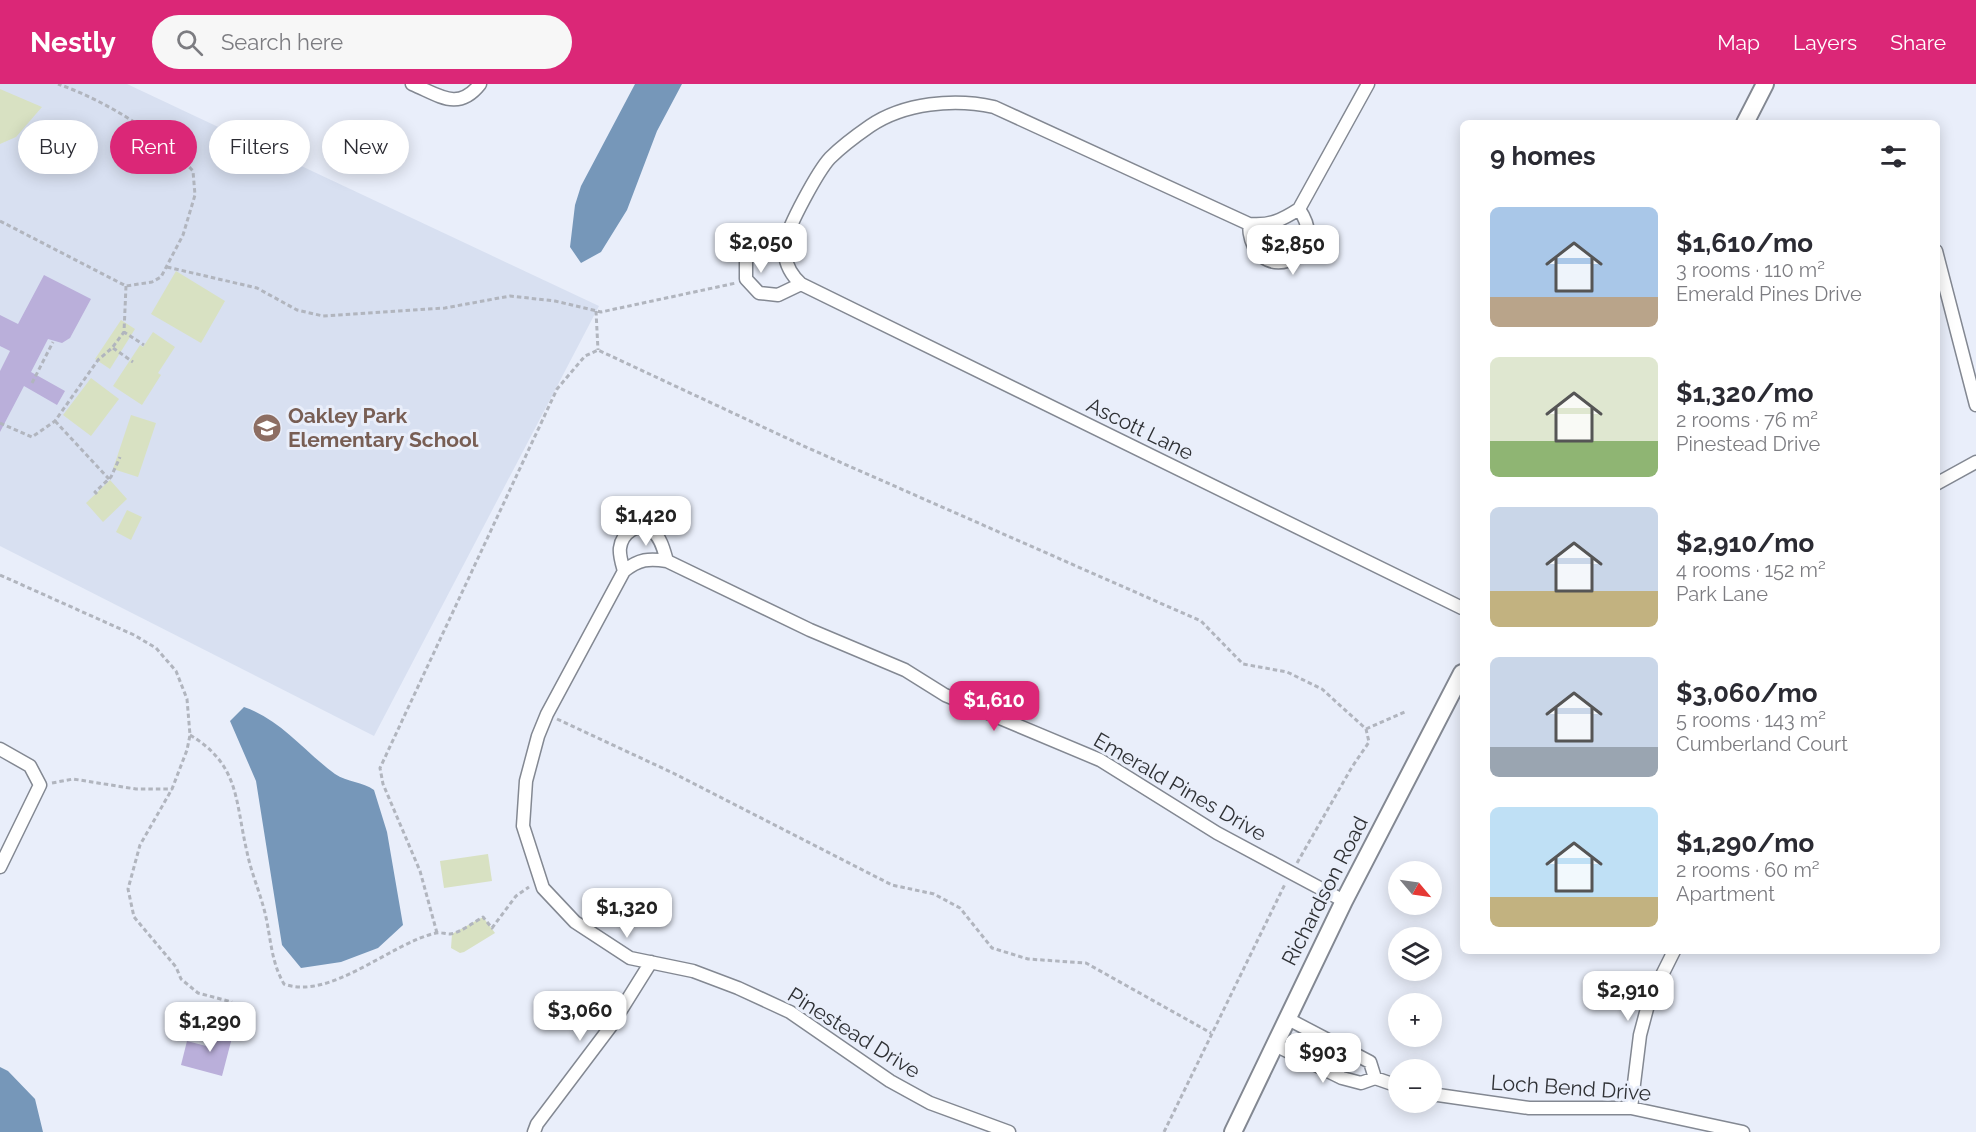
<!DOCTYPE html>
<meta charset="utf-8">
<style>
:root{--surface:#fff;--page:#f7f7f7;--text:#2b2b33;--muted:#7c7c81;--accent:#db2777}
body{margin:0;font-family:Raleway,sans-serif;background:var(--page);color:var(--text);height:100vh;display:flex;flex-direction:column;font-size:22px;white-space:nowrap}
*{box-sizing:border-box;margin:0}
p{font-size:20px;color:var(--muted)}
.icon{flex:none;width:33px;height:33px;fill:none;stroke:currentColor;stroke-width:2;stroke-linecap:round;stroke-linejoin:round}
.map{position:relative;flex:1;overflow:hidden}
.panel{position:absolute;left:1460px;top:36px;width:480px;height:834px;display:flex;flex-direction:column;background:var(--surface);border-radius:9px;box-shadow:0 3px 15px #0003}
.panel>*{flex:none}
.top-card{position:absolute;left:18px;top:36px;width:570px;height:54px;display:flex;gap:12px}
.needle{width:39px;rotate:119deg}
.buttons{position:absolute;left:1388px;top:777px;display:grid;gap:12px}
.buttons a{display:grid;place-items:center;width:54px;height:54px;border-radius:50%;background:var(--surface);box-shadow:0 3px 15px #0003;font-size:30px}
.price{position:absolute;translate:-50% -51px;padding:0 14px;border-radius:12px;background:#fff;color:#222;font-size:20px;line-height:39px;filter:drop-shadow(0 2px 3px #0008)}
.price::after{content:'';position:absolute;left:50%;top:36px;width:18px;height:14px;margin-left:-9px;background:inherit;clip-path:polygon(0 0,100% 0,50% 100%)}
.price.current{background:var(--accent);color:#fff}
ul{padding:0;list-style:none}
li{display:flex;align-items:center;gap:18px;height:150px;padding:0 30px}
li span{display:grid;place-items:center;flex:none;width:168px;height:120px;border-radius:9px;color:#555}
li>.icon{margin-inline-start:auto}
span .icon{width:72px;height:72px;fill:#fffc;stroke-width:1}
li b{font-size:26px}
h2{display:flex;justify-content:space-between;align-items:center;height:72px;padding:0 30px;font-size:26px}
.pill{padding:0 21px;border-radius:27px;background:var(--surface);box-shadow:0 3px 15px #0003;font-size:21px;line-height:54px}
.pill.current{background:var(--accent);color:#fff}
header{display:flex;align-items:center;gap:36px;box-sizing:border-box;height:84px;padding:0 30px;background:var(--accent);color:#fff}
header strong{font-size:28px}
nav{display:flex;gap:33px;margin-inline-start:auto;font-size:21px}
.search{width:420px;height:54px;background:var(--page);display:flex;align-items:center;gap:15px;box-sizing:border-box;padding:0 21px;border-radius:33px;color:var(--muted);font-size:22px}
.map>svg:first-child{display:block}
</style>
<header>
<strong>Nestly</strong>
<div class="search"><svg class="icon" aria-label="search" viewBox="0 0 24 24"><circle cx="10" cy="10" r="6"/><path d="M15 15l6 6"/></svg>Search here</div>
<nav><a>Map</a><a>Layers</a><a>Share</a></nav>
</header>
<div class="map">
<svg width="1976" height="1048" viewBox="0 0 1976 1048">
<rect width="100%" height="100%" fill="#e9eefa"/>
<path fill="#d8e0f1" d="M 0,0 L 127,0 L 599,222 L 374,652 L 0,462 Z"/>
<path fill="#d8e1c2" d="M 0,5 L 42,23 L 16,53 L 0,60 Z
M 176,187 L 225,217 L 201,259 L 151,230 Z
M 121,236 L 135,245 L 110,285 L 95,275 Z
M 153,248 L 175,263 L 158,289 L 161,291 L 142,321 L 113,302 L 140,261 L 143,263 Z
M 91,294 L 119,315 L 91,352 L 63,331 Z
M 131,331 L 156,339 L 138,393 L 113,385 Z
M 110,396 L 127,415 L 103,438 L 86,419 Z
M 127,426 L 142,433 L 131,456 L 116,448 Z
M 488,770 L 492,797 L 444,804 L 440,777 Z
M 483,833 L 495,849 L 464,868 L 460,869 L 451,864 L 452,850 Z"/>
<path fill="#7697b9" d="M 635,0 L 682,0 L 657,47 L 627,126 L 601,168 L 581,179 L 570,163 L 575,121 L 581,102 Z
M 244,623 C 280,635 305,668 335,690 C 347,698 363,698 374,706 L 387,748 L 403,841 L 378,864 L 341,878 L 301,884 L 282,861 L 256,697 L 230,637 Z
M 0,983 L 8,987 L 35,1015 L 43,1048 L 0,1048 Z"/>
<path fill="#baafda" d="M 44,191 L 91,215 L 70,254 L 62,259 L 48,255 L 31,288 L 65,307 L 57,321 L 24,302 L 0,348 L 0,287 L 10,267 L 0,262 L 0,231 L 18,240 Z
M 215,941 L 234,946 L 222,992 L 181,981 L 187,957 L 210,963 Z"/>
<g fill="none" stroke-linecap="round" stroke-linejoin="round">
<g stroke="#838892" stroke-width="15">
<path id="minor" d="M 412,0 C 439,11 458,28 480,0
M 1368,0 L 1299,125 C 1282,136 1270,142 1249,140 L 994,23 C 954,14 904,19 870,42 C 857,51 841,63 830,74 C 818,87 788,142 785,159 C 783,176 789,189 801,200 L 1462,524
M 1249,140 C 1250,205 1335,178 1299,125
M 785,158 L 760,161 L 746,175 L 746,195 L 759,209 L 778,211 L 801,200
M 1936,167 L 1976,321
M 1936,400 L 1976,378
M 624,487 C 622,480 619,471 620,464 C 622,449 638,437 652,447 C 661,453 664,467 667,477
M 0,665 L 30,682 L 40,701 L 0,783
M 1288,935 L 1370,978 L 1375,994
M 1275,961 L 1342,994 L 1361,999 L 1375,994 L 1398,1002
M 1431,1010 L 1529,1024 L 1631,1024 L 1743,1048
M 1631,1024 L 1640,951 L 1649,917 L 1674,867
M 534,1048 L 537,1040 L 611,942 L 651,878
M 1009,1048 L 930,1019 L 890,997 L 790,928 L 738,904 L 693,887 L 630,874 L 575,838 L 543,804 L 523,742 L 526,697 L 538,652 L 547,630 L 624,487 C 639,475 649,474 667,477 L 810,546 L 905,586 L 945,611 L 1100,676 L 1217,749 L 1344,817"/>
</g>
<g stroke="#838892" stroke-width="20">
<path id="tertiary" d="M 1745,39 L 1765,0
M 1233,1048 L 1344,817 L 1462,589"/>
</g>
<path stroke="#b1b5be" stroke-width="3" stroke-dasharray="4.5 3" stroke-linecap="butt" d="M 0,137 L 126,202 L 152,198 L 161,193 L 183,151 L 195,111 L 193,87 C 158,49 106,17 58,0
M 167,183 L 257,204 L 297,226 L 323,232 L 445,224 L 510,212 L 555,217 L 601,228 L 736,199
M 126,202 L 124,248 L 144,261
M 596,227 L 598,266
M 113,264 L 133,278
M 32,299 L 53,258
M 55,337 L 109,395
M 0,339 L 32,353 L 55,337 L 98,276 L 112,264 L 124,248
M 97,410 L 95,408 L 111,393 L 120,373
M 0,491 L 134,551 L 156,564 L 176,587 L 187,615 L 190,651 L 187,666 L 172,705 L 140,761 L 128,805 L 134,833 L 176,883 L 181,895 L 198,909 L 232,918
M 557,635 L 673,689 L 892,801 L 934,810 L 960,824 L 992,864 L 1028,875 L 1086,879 L 1211,949
M 1366,645 L 1407,627
M 190,651 C 240,681 235,717 247,768 C 251,788 259,806 264,825 C 271,851 270,876 284,900 C 330,917 391,859 436,849 C 441,848 445,850 450,850 C 460,849 474,838 483,833 L 492,844 L 516,812 L 529,803
M 52,699 L 73,695 L 136,705 L 172,705
M 437,849 L 420,787 L 383,700 L 380,684 L 557,305 L 585,272 L 598,266 L 808,364 L 1201,537 L 1243,580 L 1287,588 L 1322,605 L 1366,645 L 1369,658 L 1352,683 L 1297,779
M 1164,1048 L 1285,800"/>
<use href="#minor" stroke="#fff" stroke-width="12"/>
<use href="#tertiary" stroke="#fff" stroke-width="16"/>
</g>
<defs>
<g id="school-disc" transform="scale(1.5)"><circle r="9.5" fill="#8d6e63" stroke="#e9eefa"/><path d="M0-5L7-2L0 1L-7-2ZM-4 1L0 2.5L4 1V4Q0 6-4 4Z" fill="#fff"/></g>
</defs>
<g fill-rule="evenodd">
<use href="#school-disc" x="267" y="344"/>
</g>
<g text-anchor="middle" stroke-width="6" stroke-linejoin="round" paint-order="stroke">
<g font-size="21" font-weight="bold" fill="#785e54" stroke="#e9eefa" text-anchor="start">
<text x="288" y="339">Oakley Park<tspan x="288" dy="24">Elementary School</tspan></text>
</g>
<g font-size="21" fill="#2f3135" stroke="#e9eefa">
<text transform="translate(1140 345) rotate(26)" y="7">Ascott Lane</text>
<text transform="translate(1180 703) rotate(30)" y="7">Emerald Pines Drive</text>
<text transform="translate(1325 807) rotate(-63)" y="7">Richardson Road</text>
<text transform="translate(854 949) rotate(32)" y="7">Pinestead Drive</text>
<text transform="translate(1571 1004) rotate(4)" y="7">Loch Bend Drive</text>
</g>
</g>
</svg>
<div class="buttons">
<a><svg class="needle" viewBox="-14 -14 28 28"><path d="M0-13l5 13h-10z" fill="#e53935"/><path d="M0 13l5-13h-10z" fill="#7c7c81"/></svg></a>
<a><svg class="icon" aria-label="layers" viewBox="0 0 24 24"><path d="M12 4l9 5-9 5-9-5zM3 14l9 5 9-5"/></svg></a>
<a>+</a>
<a>−</a>
</div>
<b class="price" style="left:761px;top:190px">$2,050</b>
<b class="price" style="left:1293px;top:192px">$2,850</b>
<b class="price" style="left:646px;top:463px">$1,420</b>
<b class="price current" style="left:994px;top:648px">$1,610</b>
<b class="price" style="left:627px;top:855px">$1,320</b>
<b class="price" style="left:1628px;top:938px">$2,910</b>
<b class="price" style="left:580px;top:958px">$3,060</b>
<b class="price" style="left:210px;top:969px">$1,290</b>
<b class="price" style="left:1323px;top:1000px">$903</b>
<div class="top-card">
<a class="pill">Buy</a>
<a class="pill current">Rent</a>
<a class="pill">Filters</a>
<a class="pill">New</a>
</div>
<section class="panel">
<h2>9 homes<svg class="icon" aria-label="filters" viewBox="0 0 24 24"><path d="M4 7h16M4 17h16"/><circle cx="9" cy="7" r="2"/><circle cx="15" cy="17" r="2"/></svg></h2>
<ul>
<li><span style="background:linear-gradient(#a9c7e8 75%,#b9a48a 0)"><svg class="icon" aria-label="home" viewBox="0 0 24 24"><path d="M3 11l9-7 9 7M6 9v11h12V9"/></svg></span><div><b>$1,610/mo</b><p>3 rooms · 110 m²</p><p>Emerald Pines Drive</p></div></li>
<li><span style="background:linear-gradient(#dfe7d0 70%,#8fb573 0)"><svg class="icon" aria-label="home" viewBox="0 0 24 24"><path d="M3 11l9-7 9 7M6 9v11h12V9"/></svg></span><div><b>$1,320/mo</b><p>2 rooms · 76 m²</p><p>Pinestead Drive</p></div></li>
<li><span style="background:linear-gradient(#c9d6e8 70%,#c2b280 0)"><svg class="icon" aria-label="home" viewBox="0 0 24 24"><path d="M3 11l9-7 9 7M6 9v11h12V9"/></svg></span><div><b>$2,910/mo</b><p>4 rooms · 152 m²</p><p>Park Lane</p></div></li>
<li><span style="background:linear-gradient(#c9d6e8 75%,#9aa5b1 0)"><svg class="icon" aria-label="home" viewBox="0 0 24 24"><path d="M3 11l9-7 9 7M6 9v11h12V9"/></svg></span><div><b>$3,060/mo</b><p>5 rooms · 143 m²</p><p>Cumberland Court</p></div></li>
<li><span style="background:linear-gradient(#bfe0f5 75%,#c2b280 0)"><svg class="icon" aria-label="home" viewBox="0 0 24 24"><path d="M3 11l9-7 9 7M6 9v11h12V9"/></svg></span><div><b>$1,290/mo</b><p>2 rooms · 60 m²</p><p>Apartment</p></div></li>
</ul>
</section>
</div>
